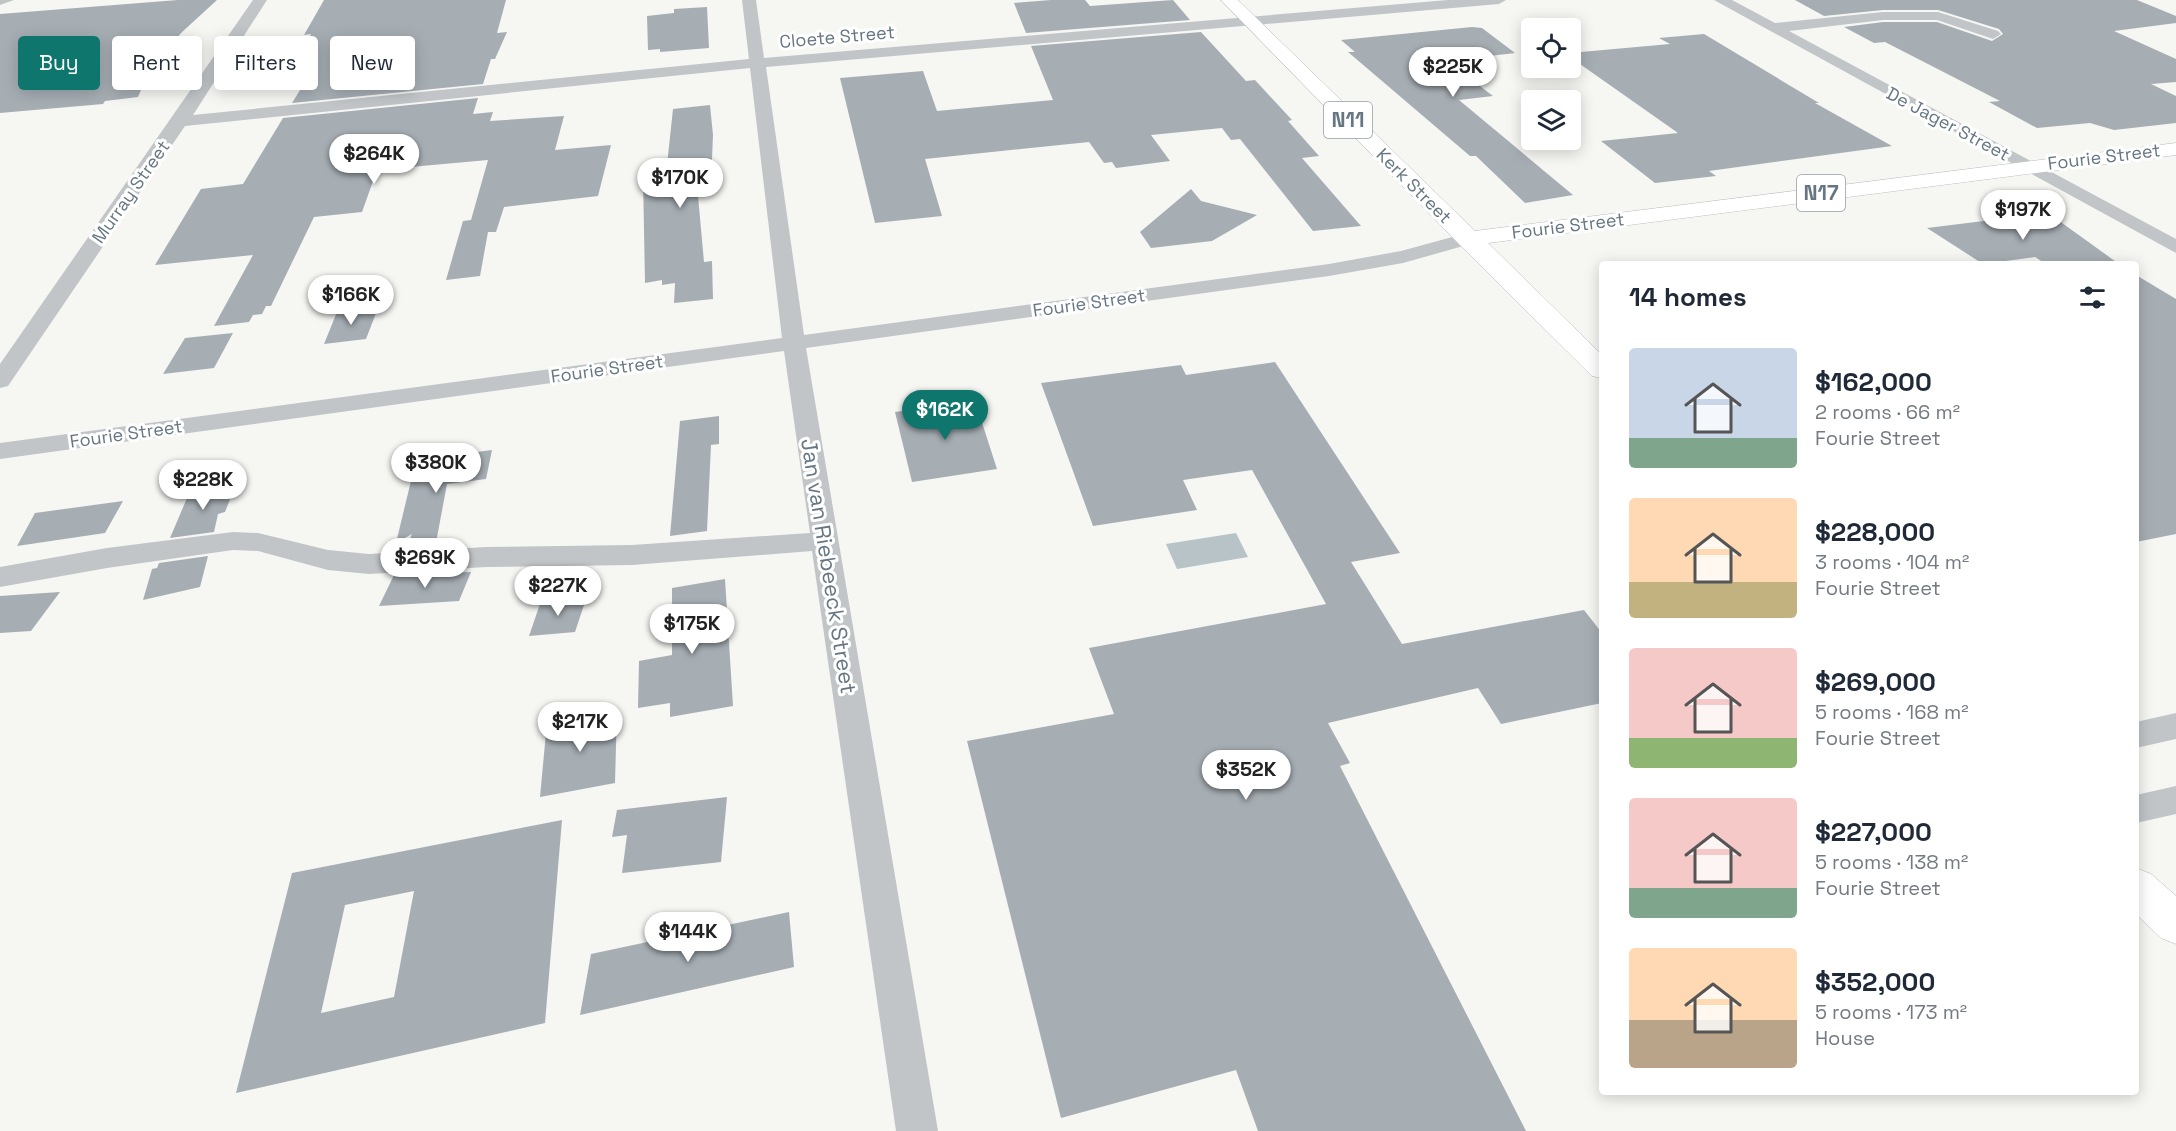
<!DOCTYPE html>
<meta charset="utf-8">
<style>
:root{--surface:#fff;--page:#f6f6f7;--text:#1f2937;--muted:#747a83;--accent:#0f766e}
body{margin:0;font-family:"Space Grotesk",sans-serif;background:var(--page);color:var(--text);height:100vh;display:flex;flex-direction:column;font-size:22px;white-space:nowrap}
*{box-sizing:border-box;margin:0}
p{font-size:20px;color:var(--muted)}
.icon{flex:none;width:33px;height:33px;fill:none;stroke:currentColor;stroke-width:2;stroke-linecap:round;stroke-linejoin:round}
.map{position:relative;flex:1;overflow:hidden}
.side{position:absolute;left:1599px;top:261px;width:540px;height:834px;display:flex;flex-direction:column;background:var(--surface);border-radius:6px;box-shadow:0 3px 15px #0003}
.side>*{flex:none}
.hud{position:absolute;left:18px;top:36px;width:570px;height:54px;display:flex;gap:12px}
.fabs{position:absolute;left:1521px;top:18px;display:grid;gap:12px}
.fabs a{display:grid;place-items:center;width:60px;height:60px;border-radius:6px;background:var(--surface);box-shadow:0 3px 15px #0003;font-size:30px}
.price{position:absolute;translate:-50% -51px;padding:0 14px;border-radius:21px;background:#fff;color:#222;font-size:20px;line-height:39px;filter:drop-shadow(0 2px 3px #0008)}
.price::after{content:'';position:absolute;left:50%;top:36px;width:18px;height:14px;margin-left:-9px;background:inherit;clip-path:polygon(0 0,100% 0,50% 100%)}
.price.current{background:var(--accent);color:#fff}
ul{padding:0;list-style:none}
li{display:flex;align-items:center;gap:18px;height:150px;padding:0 30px}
li span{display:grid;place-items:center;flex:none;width:168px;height:120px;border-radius:6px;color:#555}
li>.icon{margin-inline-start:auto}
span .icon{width:72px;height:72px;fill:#fffc;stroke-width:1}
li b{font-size:26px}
h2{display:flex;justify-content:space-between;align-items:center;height:72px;padding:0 30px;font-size:26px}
.tag{padding:0 21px;border-radius:6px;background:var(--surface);box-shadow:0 3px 15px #0003;font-size:21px;line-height:54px}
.tag.current{background:var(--accent);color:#fff}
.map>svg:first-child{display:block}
</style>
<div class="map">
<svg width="2176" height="1131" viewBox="0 0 2176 1131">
<rect width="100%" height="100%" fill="#f6f6f3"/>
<path fill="#b7c3c7" d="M 1236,533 L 1248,557 L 1177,569 L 1166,544 Z"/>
<path fill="#a6aeb4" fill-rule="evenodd" d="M 178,0 L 217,0 L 181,33 L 147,76 L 138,97 L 105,101 L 103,104 L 0,113 L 0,14 Z
M 324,0 L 506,0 L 497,33 L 507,32 L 495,59 L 491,59 L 483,84 L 292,103 L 305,82 L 286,84 L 311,34 L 304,35 Z
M 1051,0 L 1085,0 L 1090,6 L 1173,0 L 1190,20 L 1026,33 L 1014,3 Z
M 1795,0 L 2137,0 L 2176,16 L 2176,23 L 2114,31 L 2176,59 L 2176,82 L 2151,84 L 2176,96 L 2176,123 L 2114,130 L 2090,123 L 2037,128 L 1989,102 L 2000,101 L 1885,42 L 1874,43 L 1844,27 L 1883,22 L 1937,22 L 1992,41 L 2003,34 L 1999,29 L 1938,10 L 1883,10 L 1824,16 Z
M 707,7 L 709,48 L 660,52 L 660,49 L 648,50 L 647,16 L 674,13 L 674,9 Z
M 1472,27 L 1482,28 L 1515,53 L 1447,61 L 1493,96 L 1459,100 L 1573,195 L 1525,203 L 1476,156 L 1470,156 L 1348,52 L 1355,52 L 1341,40 Z
M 1201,32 L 1246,81 L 1255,80 L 1292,120 L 1288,121 L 1319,156 L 1302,158 L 1361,226 L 1313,231 L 1240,139 L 1231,140 L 1222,128 L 1151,135 L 1170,161 L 1116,168 L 1112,162 L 1104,163 L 1089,142 L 925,159 L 942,216 L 875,223 L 840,78 L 923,71 L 937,111 L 1053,100 L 1031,46 Z
M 1704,34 L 1819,103 L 1815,103 L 1892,146 L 1709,171 L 1716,176 L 1655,183 L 1601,141 L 1678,133 L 1570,57 L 1570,53 L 1670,44 L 1659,38 Z
M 478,98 L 473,114 L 493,112 L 490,121 L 564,116 L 555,150 L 611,145 L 598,196 L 504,207 L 496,232 L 488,232 L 480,276 L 446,280 L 463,221 L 471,220 L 488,160 L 377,170 L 362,212 L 314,217 L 271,306 L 266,306 L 262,314 L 253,315 L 249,322 L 214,326 L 253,255 L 155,265 L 201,189 L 243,184 L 283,118 Z
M 710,105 L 713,135 L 711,183 L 697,185 L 704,262 L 712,261 L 713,299 L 674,303 L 675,283 L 662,285 L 662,280 L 645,283 L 643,177 L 666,174 L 673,109 Z
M 1191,189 L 1201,201 L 1257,215 L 1212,241 L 1151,248 L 1140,232 Z
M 2051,215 L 2119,264 L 2046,264 L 2035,257 L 1983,264 L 1927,228 L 2000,219 L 1998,218 Z
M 2136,275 L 2176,299 L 2176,534 L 2136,542 Z
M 378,308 L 366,339 L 324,344 L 337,312 Z
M 233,333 L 214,368 L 163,374 L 185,338 Z
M 1275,362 L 1400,553 L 1351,562 L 1402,644 L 1584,610 L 1602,633 L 1602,703 L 1501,724 L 1478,688 L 1328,723 L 1350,763 L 1340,766 L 1526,1131 L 1258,1131 L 1236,1070 L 1061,1118 L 967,741 L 1114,714 L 1089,648 L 1326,604 L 1252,470 L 1183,480 L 1197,510 L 1093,526 L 1041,383 L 1181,365 L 1186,375 Z
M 975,401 L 997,469 L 912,482 L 895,412 Z
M 719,416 L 719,444 L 711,445 L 707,531 L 670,536 L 680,421 Z
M 492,450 L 486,479 L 447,484 L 435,548 L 405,550 L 412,534 L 396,543 L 416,460 Z
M 236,484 L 225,512 L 218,514 L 214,532 L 170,538 L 190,491 Z
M 123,501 L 105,533 L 17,546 L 35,513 Z
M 208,556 L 200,587 L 143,600 L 152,569 L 157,568 L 159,563 Z
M 471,572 L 459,601 L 379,606 L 394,575 Z
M 725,579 L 733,706 L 670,717 L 670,703 L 638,708 L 639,661 L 672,655 L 672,588 Z
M 60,592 L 31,631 L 0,633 L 0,596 Z
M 586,599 L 575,632 L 529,636 L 541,601 Z
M 617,709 L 615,783 L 540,797 L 547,722 Z
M 727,797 L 721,862 L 622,873 L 627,835 L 612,837 L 617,810 Z
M 562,820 L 545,1023 L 236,1093 L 292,873 ZM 414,891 L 394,997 L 321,1013 L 345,905 Z
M 789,912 L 794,967 L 580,1015 L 591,954 Z"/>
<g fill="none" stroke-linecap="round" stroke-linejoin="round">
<g stroke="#b6b9bc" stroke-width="1">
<path id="trunk" d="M 1221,0 L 1238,0 L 1475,231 L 2176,143 L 2176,155 L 1488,243 L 1602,355 L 1602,378 L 1592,376 L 1459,244 Z
M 2136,868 L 2151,874 L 2176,896 L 2176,944 L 2161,938 L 2136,914 Z"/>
</g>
<path fill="#c1c5c8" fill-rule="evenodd" d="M 0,0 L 14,0 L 0,5 Z
M 253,0 L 267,0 L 193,115 L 749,59 L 742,0 L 756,0 L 764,58 L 1448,0 L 1506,0 L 1499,4 L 766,67 L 804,335 L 1329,264 L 1401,251 L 1467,233 L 1474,235 L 1477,239 L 1474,243 L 1403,263 L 1329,276 L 806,348 L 938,1131 L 896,1131 L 812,551 L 632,565 L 486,567 L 369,574 L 328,570 L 258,551 L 233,550 L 107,568 L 0,587 L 0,567 L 107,548 L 233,532 L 258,533 L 328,550 L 369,554 L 486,547 L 632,545 L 810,533 L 784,351 L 0,459 L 0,443 L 782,338 L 750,68 L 185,126 L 8,386 L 0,388 L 0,364 Z
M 1714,0 L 1732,0 L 1775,23 L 1883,12 L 1938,12 L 1998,31 L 2001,34 L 1993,39 L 1937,20 L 1883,20 L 1789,31 L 2176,239 L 2176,253 Z
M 2176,713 L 2176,739 L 2136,748 L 2136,722 Z
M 2176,786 L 2176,814 L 2136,823 L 2136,795 Z"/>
<use href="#trunk" fill="#fff" fill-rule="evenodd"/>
</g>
<g text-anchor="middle" stroke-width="6" stroke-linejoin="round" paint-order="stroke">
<g font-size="18" fill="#667683" stroke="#fff">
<text transform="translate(837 37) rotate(-5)" y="6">Cloete Street</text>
<text transform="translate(1948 124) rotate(28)" y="6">De Jager Street</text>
<text transform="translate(2104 157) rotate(-7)" y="6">Fourie Street</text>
<text transform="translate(1414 186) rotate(45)" y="6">Kerk Street</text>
<text transform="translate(131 192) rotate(-55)" y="6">Murray Street</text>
<text transform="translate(1568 226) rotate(-7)" y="6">Fourie Street</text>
<text transform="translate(1089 303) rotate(-8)" y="6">Fourie Street</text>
<text transform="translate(607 369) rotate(-8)" y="6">Fourie Street</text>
<text transform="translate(126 434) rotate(-8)" y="6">Fourie Street</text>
</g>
<g fill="#fff" stroke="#949fa8" stroke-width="1.5">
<rect x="1324" y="102" width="48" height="36" rx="4.5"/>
<rect x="1797" y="175" width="48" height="36" rx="4.5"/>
</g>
<g font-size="21" font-weight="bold" fill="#667683">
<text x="1348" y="127">N11</text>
<text x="1821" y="200">N17</text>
</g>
<g font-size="22" fill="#667683" stroke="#fff">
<text transform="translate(829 566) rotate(81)" y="8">Jan van Riebeeck Street</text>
</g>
</g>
</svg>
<div class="fabs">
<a><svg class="icon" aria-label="locate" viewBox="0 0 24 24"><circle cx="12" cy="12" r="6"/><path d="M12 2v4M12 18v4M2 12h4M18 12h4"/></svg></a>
<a><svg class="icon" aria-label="layers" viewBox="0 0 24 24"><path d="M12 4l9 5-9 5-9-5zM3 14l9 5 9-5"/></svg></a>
</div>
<b class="price" style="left:1453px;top:98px">$225K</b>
<b class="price" style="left:374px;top:185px">$264K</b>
<b class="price" style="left:680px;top:209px">$170K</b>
<b class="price" style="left:2023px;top:241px">$197K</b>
<b class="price" style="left:351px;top:326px">$166K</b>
<b class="price current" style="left:945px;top:441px">$162K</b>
<b class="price" style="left:436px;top:494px">$380K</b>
<b class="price" style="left:203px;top:511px">$228K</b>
<b class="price" style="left:425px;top:589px">$269K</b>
<b class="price" style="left:558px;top:617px">$227K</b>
<b class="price" style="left:692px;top:655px">$175K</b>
<b class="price" style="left:580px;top:753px">$217K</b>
<b class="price" style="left:1246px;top:801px">$352K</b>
<b class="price" style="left:688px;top:963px">$144K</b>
<div class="hud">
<a class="tag current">Buy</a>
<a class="tag">Rent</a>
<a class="tag">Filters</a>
<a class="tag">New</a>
</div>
<section class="side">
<h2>14 homes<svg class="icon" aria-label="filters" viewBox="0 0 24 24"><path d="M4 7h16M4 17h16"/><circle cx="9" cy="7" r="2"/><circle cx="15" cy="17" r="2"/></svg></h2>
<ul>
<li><span style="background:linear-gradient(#c9d6e8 75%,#7fa58c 0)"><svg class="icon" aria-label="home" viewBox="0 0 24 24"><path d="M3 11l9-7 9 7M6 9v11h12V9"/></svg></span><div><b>$162,000</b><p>2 rooms · 66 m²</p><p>Fourie Street</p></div></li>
<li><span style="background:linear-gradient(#ffd9b3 70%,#c2b280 0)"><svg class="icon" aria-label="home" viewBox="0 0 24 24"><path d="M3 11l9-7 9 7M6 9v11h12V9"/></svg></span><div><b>$228,000</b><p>3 rooms · 104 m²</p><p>Fourie Street</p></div></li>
<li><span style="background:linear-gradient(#f6c9c9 75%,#8fb573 0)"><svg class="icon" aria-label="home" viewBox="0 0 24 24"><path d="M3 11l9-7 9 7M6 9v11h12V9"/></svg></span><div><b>$269,000</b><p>5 rooms · 168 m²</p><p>Fourie Street</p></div></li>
<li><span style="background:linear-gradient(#f6c9c9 75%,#7fa58c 0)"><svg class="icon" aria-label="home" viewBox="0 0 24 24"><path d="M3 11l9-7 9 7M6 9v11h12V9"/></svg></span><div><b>$227,000</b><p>5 rooms · 138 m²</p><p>Fourie Street</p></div></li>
<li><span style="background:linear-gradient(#ffd9b3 60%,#b9a48a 0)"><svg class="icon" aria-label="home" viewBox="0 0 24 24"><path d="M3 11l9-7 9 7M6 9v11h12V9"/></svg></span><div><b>$352,000</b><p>5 rooms · 173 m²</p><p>House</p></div></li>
</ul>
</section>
</div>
